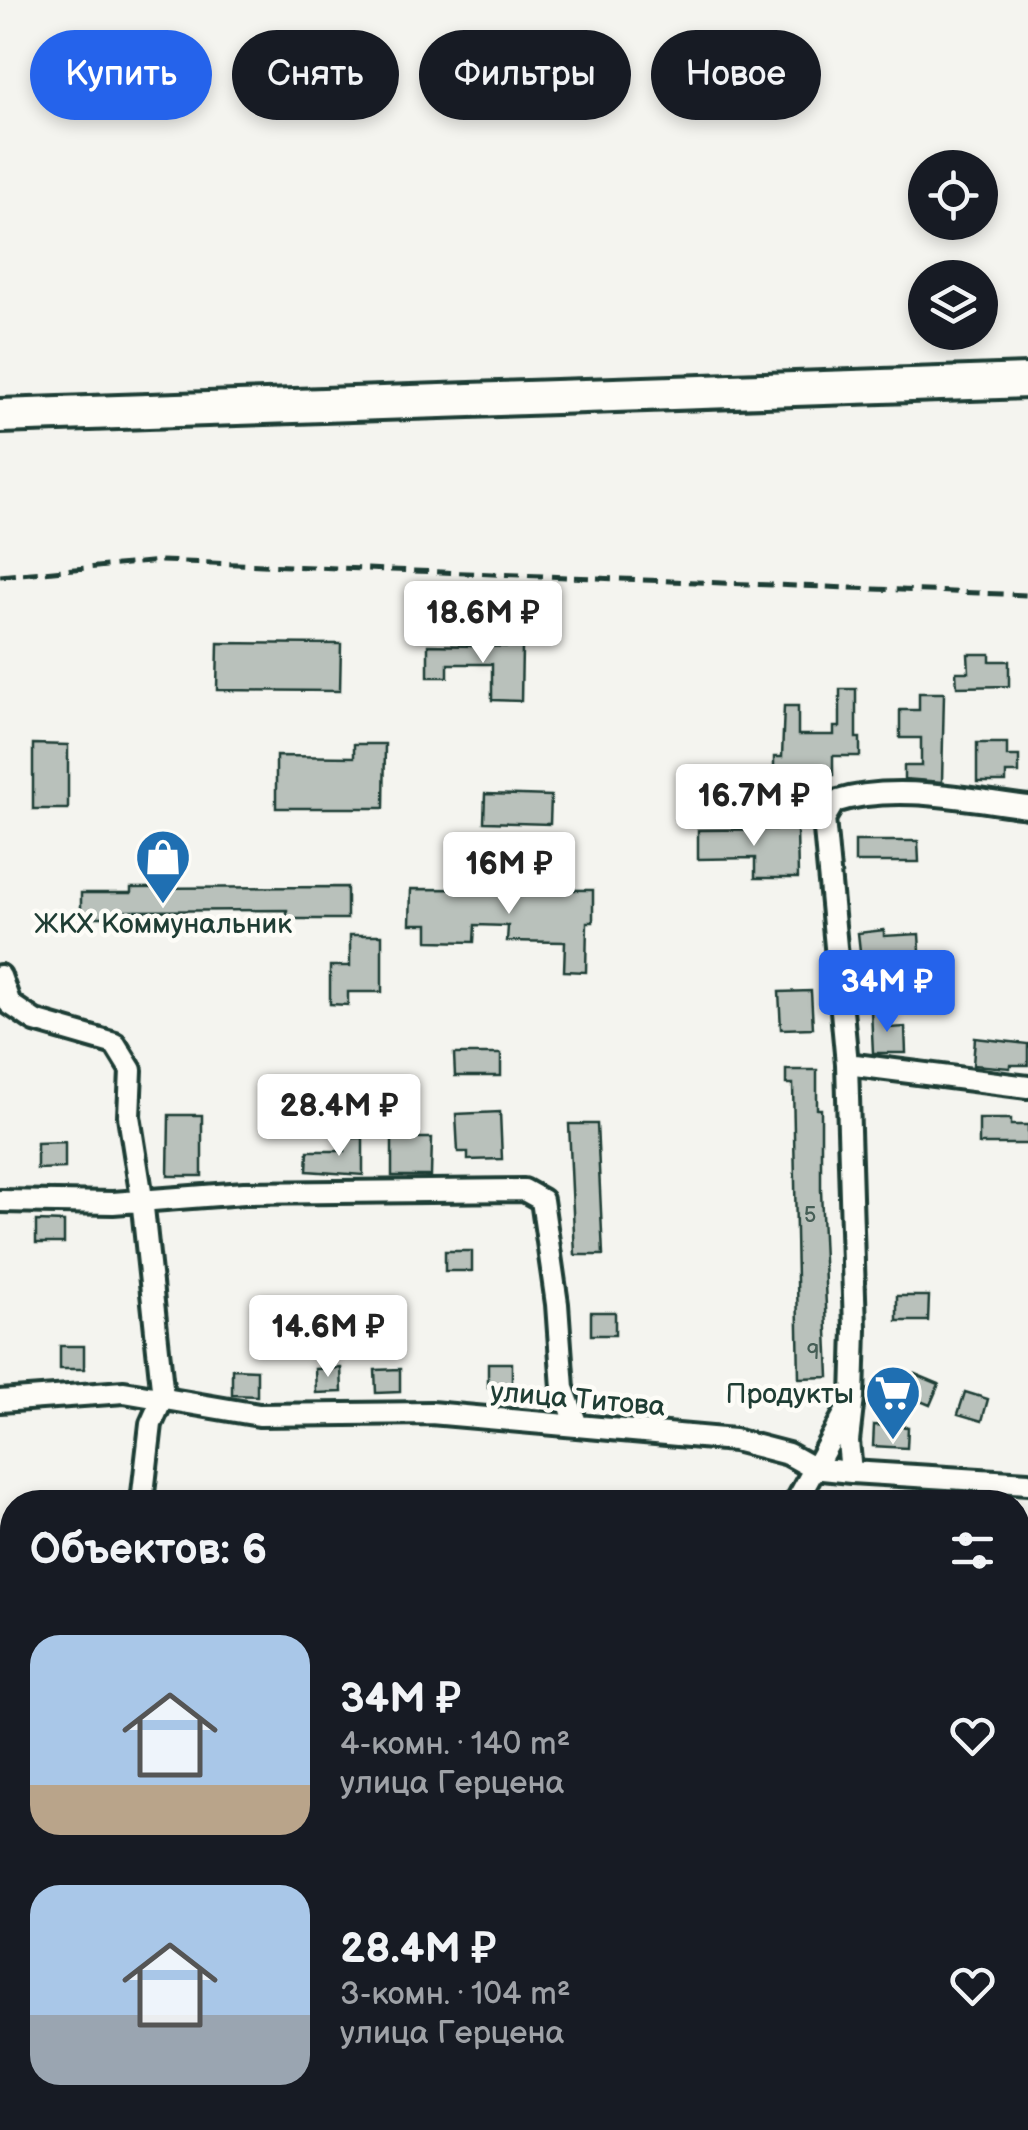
<!DOCTYPE html>
<html lang="ru">
<meta charset="utf-8">
<style>
:root{--surface:#171b24;--page:#20242c;--text:#f1f3f6;--muted:#9ea1a6;--accent:#2563eb}
body{margin:0;font-family:"Balsamiq Sans",sans-serif;background:var(--page);color:var(--text);height:100vh;display:flex;flex-direction:column;font-size:38px;white-space:nowrap}
*{box-sizing:border-box;margin:0}
p{font-size:32px;color:var(--muted)}
.icon{flex:none;width:55px;height:55px;fill:none;stroke:currentColor;stroke-width:2;stroke-linecap:round;stroke-linejoin:round}
.map{position:relative;flex:1;overflow:hidden}
.details{position:absolute;left:0px;top:1490px;width:1030px;height:640px;display:flex;flex-direction:column;background:var(--surface);border-radius:40px 40px 0 0;box-shadow:0 5px 15px #0003}
.details>*{flex:none}
.top-card{position:absolute;left:30px;top:30px;width:970px;height:90px;display:flex;gap:20px}
.fabs{position:absolute;left:908px;top:150px;display:grid;gap:20px}
.fabs a{display:grid;place-items:center;width:90px;height:90px;border-radius:50%;background:var(--surface);box-shadow:0 5px 15px #0003;font-size:50px}
.price{position:absolute;translate:-50% -85px;padding:0 22px;border-radius:10px;background:#fff;color:#222;font-size:32px;line-height:65px;filter:drop-shadow(0 2px 5px #0008)}
.price::after{content:'';position:absolute;left:50%;top:60px;width:30px;height:22px;margin-left:-15px;background:inherit;clip-path:polygon(0 0,100% 0,50% 100%)}
.price.current{background:var(--accent);color:#fff}
ul{padding:0;list-style:none}
li{display:flex;align-items:center;gap:30px;height:250px;padding:0 30px}
li span{display:grid;place-items:center;flex:none;width:280px;height:200px;border-radius:30px;color:#555}
li>.icon{margin-inline-start:auto}
span .icon{width:120px;height:120px;fill:#fffc;stroke-width:1}
li b{font-size:42px}
h2{display:flex;justify-content:space-between;align-items:center;height:120px;padding:0 30px;font-size:42px}
.chip{padding:0 35px;border-radius:45px;background:var(--surface);box-shadow:0 5px 15px #0003;font-size:35px;line-height:90px}
.chip.current{background:var(--accent);color:#fff}
.map>svg:first-child{display:block}
</style>
<div class="map">
<svg width="1028" height="2130" viewBox="0 0 1028 2130">
<rect width="100%" height="100%" fill="#f4f4ef"/>
<filter id="ink" filterUnits="userSpaceOnUse"><feTurbulence type="fractalNoise" baseFrequency=".01" numOctaves="2"/><feDisplacementMap in="SourceGraphic" scale="20" xChannelSelector="R" yChannelSelector="G"/><feConvolveMatrix kernelMatrix="1 2 1 2 8 2 1 2 1" color-interpolation-filters="sRGB"/></filter>
<g filter="url(#ink)">
<path fill="#b9c1bb" stroke="#1f3d34" stroke-width="2.5" d="M 218,643 L 341,644 L 340,691 L 217,690 Z
M 428,645 L 522,647 L 521,701 L 492,700 L 492,664 L 448,664 L 448,677 L 428,677 Z
M 968,654 L 990,654 L 990,661 L 1009,661 L 1009,686 L 957,687 L 956,672 L 969,672 Z
M 840,689 L 856,689 L 856,738 L 860,738 L 860,756 L 833,756 L 833,775 L 774,775 L 774,757 L 782,757 L 784,706 L 798,706 L 798,735 L 834,735 L 834,727 L 840,727 Z
M 919,693 L 944,693 L 942,782 L 904,779 L 904,766 L 921,766 L 921,738 L 900,738 L 900,710 L 919,710 Z
M 977,743 L 1007,743 L 1007,756 L 1019,756 L 1019,773 L 1006,773 L 1006,782 L 977,782 Z
M 33,744 L 68,745 L 68,809 L 33,809 Z
M 354,744 L 385,744 L 384,808 L 276,808 L 276,756 L 354,757 Z
M 485,794 L 551,796 L 550,824 L 484,822 Z
M 797,829 L 798,878 L 755,878 L 755,858 L 698,859 L 698,830 Z
M 855,841 L 918,841 L 919,862 L 855,862 Z
M 347,887 L 347,919 L 287,919 L 287,910 L 125,911 L 125,917 L 81,917 L 81,893 L 131,893 L 131,888 Z
M 411,889 L 593,890 L 593,922 L 587,922 L 586,972 L 564,971 L 565,942 L 507,941 L 508,926 L 475,925 L 474,942 L 428,941 L 428,924 L 410,924 Z
M 884,930 L 884,936 L 919,934 L 920,951 L 895,953 L 896,979 L 878,980 L 877,959 L 861,960 L 858,933 Z
M 350,935 L 382,935 L 382,992 L 348,992 L 348,1005 L 330,1004 L 330,966 L 350,966 Z
M 811,991 L 813,1028 L 781,1029 L 779,992 Z
M 886,1008 L 889,1028 L 905,1027 L 906,1053 L 873,1053 L 871,1010 Z
M 975,1038 L 1028,1044 L 1028,1065 L 1010,1065 L 1010,1068 L 973,1065 Z
M 454,1054 L 501,1054 L 501,1076 L 455,1076 Z
M 786,1070 L 817,1070 L 817,1109 L 821,1109 L 821,1190 L 829,1377 L 799,1378 L 793,1084 L 786,1084 Z
M 500,1112 L 502,1159 L 468,1160 L 468,1152 L 458,1152 L 456,1114 Z
M 169,1115 L 202,1115 L 202,1176 L 168,1176 Z
M 979,1119 L 1011,1119 L 1011,1125 L 1028,1125 L 1028,1144 L 979,1144 Z
M 569,1124 L 597,1124 L 603,1255 L 575,1255 Z
M 345,1138 L 363,1138 L 363,1175 L 307,1171 L 308,1151 L 345,1151 Z
M 392,1138 L 432,1138 L 431,1176 L 392,1176 Z
M 65,1142 L 65,1168 L 37,1169 L 37,1143 Z
M 36,1221 L 64,1222 L 64,1243 L 36,1243 Z
M 445,1251 L 472,1251 L 472,1271 L 445,1271 Z
M 897,1296 L 929,1296 L 928,1321 L 897,1321 Z
M 591,1312 L 615,1312 L 615,1335 L 591,1335 Z
M 60,1346 L 84,1346 L 84,1369 L 60,1369 Z
M 488,1363 L 512,1363 L 512,1388 L 488,1388 Z
M 341,1368 L 342,1392 L 316,1393 L 315,1369 Z
M 232,1369 L 257,1370 L 257,1396 L 232,1395 Z
M 400,1369 L 400,1392 L 376,1393 L 375,1370 Z
M 915,1374 L 939,1384 L 930,1405 L 906,1395 Z
M 965,1392 L 988,1399 L 982,1421 L 958,1414 Z
M 874,1425 L 908,1427 L 907,1448 L 873,1446 Z"/>
<g fill="none" stroke-linecap="round" stroke-linejoin="round">
<g stroke="#1f3d34" stroke-width="28">
<path id="street" d="M 0,976 L 10,1004 L 35,1021 L 115,1044 L 131,1070 L 129,1116 L 142,1198 L 163,1397 L 151,1424 L 142,1502
M 847,1064 L 1028,1087
M 0,1201 L 113,1203 L 244,1193 L 524,1190 L 542,1200 L 557,1304 L 563,1388 L 577,1425
M 0,1401 L 124,1392 L 259,1415 L 431,1413 L 734,1440 L 788,1454 L 813,1468 L 851,1472 L 1028,1483
M 851,1472 L 848,1441 L 853,1397 L 855,1329 L 847,1064 L 824,819 L 834,802 C 895,783 965,799 1028,807
M 796,1502 L 848,1408
M 1018,1888 L 1028,1886
M 0,2084 L 12,2081
M 158,2118 L 159,2130
M 445,2118 L 447,2130
M 734,2118 L 736,2130
M 1005,2118 L 1007,2130"/>
</g>
<g stroke="#1f3d34" stroke-width="40">
<path id="primary" d="M 0,416 L 1028,381"/>
</g>
<use href="#street" stroke="#fdfcf7" stroke-width="20"/>
<use href="#primary" stroke="#fdfcf7" stroke-width="32"/>
<path stroke="#1f3d34" stroke-width="5" stroke-dasharray="15 8" stroke-linecap="butt" d="M 0,576 L 160,561 L 1028,595"/>
</g>
</g>
<defs>
<g id="shop-pin" transform="scale(2.875)"><path d="M0 17L-7.5 6A9.5 9.5 0 1 1 7.5 6Z" fill="#1f6fb2" stroke="#fdfcf7"/><path d="M-5-2.5h2.3a2.7 3.5 0 0 1 5.4 0H5L5.5 6h-11ZM-1.5-2.5h3a1.5 2.3 0 0 0-3 0Z" fill="#fff"/></g>
<g id="supermarket-pin" transform="scale(2.875)"><path d="M0 17L-7.5 6A9.5 9.5 0 1 1 7.5 6Z" fill="#1f6fb2" stroke="#fdfcf7"/><path d="M-6-5.5h2.5l.6 2H6L4.5 2H-2.5L-4.4-4H-6ZM-1.5 3.2a1.3 1.3 0 1 0 .1 0ZM3 3.2a1.3 1.3 0 1 0 .1 0Z" fill="#fff"/></g>
</defs>
<g fill-rule="evenodd">
<use href="#shop-pin" x="163" y="857"/>
<use href="#supermarket-pin" x="893" y="1393"/>
</g>
<g text-anchor="middle" stroke-width="9" stroke-linejoin="round" paint-order="stroke">
<g font-size="22" fill="#465e56">
<text x="810" y="1222">5</text>
<text x="813" y="1359">9</text>
</g>
<g font-size="28" fill="#1f3d34" stroke="#fdfcf7">
<text x="163" y="933">ЖКХ Коммунальник</text>
<text x="854" y="1403" text-anchor="end">Продукты</text>
</g>
<g font-size="28" fill="#1f3d34" stroke="#fdfcf7">
<text transform="translate(578 1398) rotate(5)" y="10">улица Титова</text>
</g>
</g>
</svg>
<div class="fabs">
<a><svg class="icon" aria-label="locate" viewBox="0 0 24 24"><circle cx="12" cy="12" r="6"/><path d="M12 2v4M12 18v4M2 12h4M18 12h4"/></svg></a>
<a><svg class="icon" aria-label="layers" viewBox="0 0 24 24"><path d="M12 4l9 5-9 5-9-5zM3 14l9 5 9-5"/></svg></a>
</div>
<b class="price" style="left:483px;top:666px">18.6M ₽</b>
<b class="price" style="left:754px;top:849px">16.7M ₽</b>
<b class="price" style="left:509px;top:917px">16M ₽</b>
<b class="price current" style="left:887px;top:1035px">34M ₽</b>
<b class="price" style="left:339px;top:1159px">28.4M ₽</b>
<b class="price" style="left:328px;top:1380px">14.6M ₽</b>
<div class="top-card">
<a class="chip current">Купить</a>
<a class="chip">Снять</a>
<a class="chip">Фильтры</a>
<a class="chip">Новое</a>
</div>
<section class="details">
<h2>Объектов: 6<svg class="icon" aria-label="filters" viewBox="0 0 24 24"><path d="M4 7h16M4 17h16"/><circle cx="9" cy="7" r="2"/><circle cx="15" cy="17" r="2"/></svg></h2>
<ul>
<li><span style="background:linear-gradient(#a9c7e8 75%,#b9a48a 0)"><svg class="icon" aria-label="home" viewBox="0 0 24 24"><path d="M3 11l9-7 9 7M6 9v11h12V9"/></svg></span><div><b>34M ₽</b><p>4-комн. · 140 m²</p><p>улица Герцена</p></div><svg class="icon" aria-label="heart" viewBox="0 0 24 24"><path d="M12 20l-8-8c-3-5 5-10 8-4 3-6 11-1 8 4z"/></svg></li>
<li><span style="background:linear-gradient(#a9c7e8 65%,#9aa5b1 0)"><svg class="icon" aria-label="home" viewBox="0 0 24 24"><path d="M3 11l9-7 9 7M6 9v11h12V9"/></svg></span><div><b>28.4M ₽</b><p>3-комн. · 104 m²</p><p>улица Герцена</p></div><svg class="icon" aria-label="heart" viewBox="0 0 24 24"><path d="M12 20l-8-8c-3-5 5-10 8-4 3-6 11-1 8 4z"/></svg></li>
</ul>
</section>
</div>
